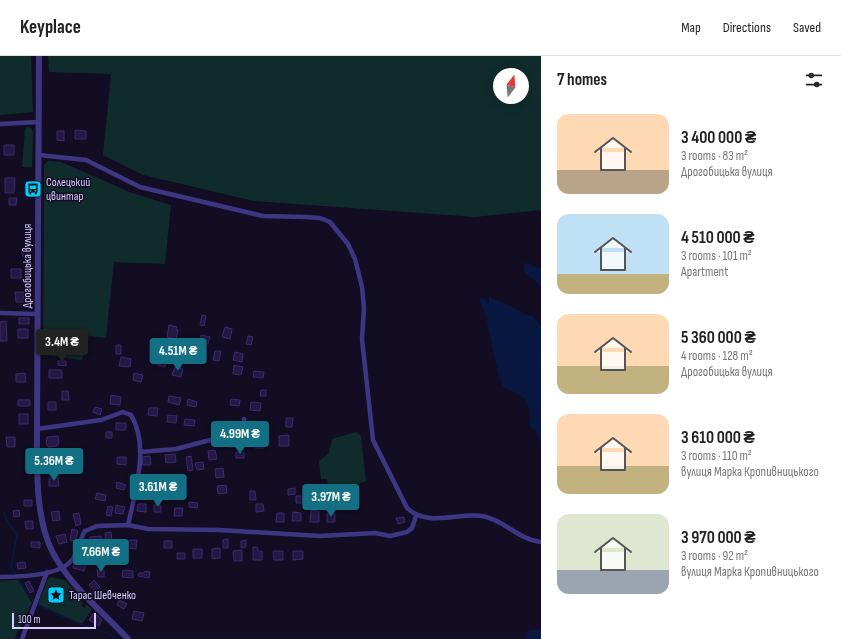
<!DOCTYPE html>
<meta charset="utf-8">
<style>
:root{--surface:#fff;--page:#f2f2f2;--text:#222;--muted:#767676;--line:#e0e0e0;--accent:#136f83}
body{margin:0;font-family:"Sofia Sans Condensed",sans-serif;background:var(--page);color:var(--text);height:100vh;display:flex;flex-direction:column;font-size:15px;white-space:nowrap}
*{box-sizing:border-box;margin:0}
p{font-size:13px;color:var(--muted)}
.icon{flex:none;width:22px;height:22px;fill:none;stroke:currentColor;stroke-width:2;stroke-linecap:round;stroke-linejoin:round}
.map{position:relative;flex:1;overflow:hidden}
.sheet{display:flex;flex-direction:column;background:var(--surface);width:300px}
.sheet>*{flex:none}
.needle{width:26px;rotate:16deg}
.buttons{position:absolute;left:493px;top:12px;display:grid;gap:8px}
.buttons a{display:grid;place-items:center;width:36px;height:36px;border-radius:50%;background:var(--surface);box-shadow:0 2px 10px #0003;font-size:20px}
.scale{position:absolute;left:12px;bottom:10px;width:84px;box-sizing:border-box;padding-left:4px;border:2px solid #d7ceff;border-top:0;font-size:11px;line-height:14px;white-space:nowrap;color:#d7ceff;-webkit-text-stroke:3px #120d22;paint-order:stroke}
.price{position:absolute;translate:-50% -34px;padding:0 9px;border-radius:4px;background:var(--accent);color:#fff;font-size:13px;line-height:26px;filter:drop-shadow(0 1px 2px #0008)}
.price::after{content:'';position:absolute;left:50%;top:24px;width:12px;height:9px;margin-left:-6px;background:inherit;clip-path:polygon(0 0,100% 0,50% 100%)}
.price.on{background:#222;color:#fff}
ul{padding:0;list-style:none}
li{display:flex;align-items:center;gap:12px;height:100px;padding:0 16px}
li span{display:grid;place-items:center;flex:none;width:112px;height:80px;border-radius:12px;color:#555}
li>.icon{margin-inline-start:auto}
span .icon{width:48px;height:48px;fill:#fffc;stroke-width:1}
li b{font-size:17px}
h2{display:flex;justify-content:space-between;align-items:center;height:48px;padding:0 16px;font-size:17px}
header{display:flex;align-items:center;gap:24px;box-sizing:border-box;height:56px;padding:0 20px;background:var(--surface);border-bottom:1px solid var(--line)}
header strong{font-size:19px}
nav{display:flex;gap:22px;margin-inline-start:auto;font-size:14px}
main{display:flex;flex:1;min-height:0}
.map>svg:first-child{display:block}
</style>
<header>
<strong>Keyplace</strong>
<nav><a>Map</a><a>Directions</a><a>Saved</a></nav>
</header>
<main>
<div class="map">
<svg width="541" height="583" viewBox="0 0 541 583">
<rect width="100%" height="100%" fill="#120d22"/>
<path fill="#102b2c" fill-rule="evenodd" d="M 0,0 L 31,0 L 33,56 L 0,59 Z
M 48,0 L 541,0 L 541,154 L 475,161 L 254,145 L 143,119 L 103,99 L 111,18 L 49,16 ZM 500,19 L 522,19 L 522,41 L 500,41 Z
M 28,71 L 31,72 L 33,76 L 32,111 L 22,111 L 25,73 Z
M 48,105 L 61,106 L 132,137 L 171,149 L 165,208 L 114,206 L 106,282 L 89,280 L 82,304 L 43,299 L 44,109 Z
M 356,376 L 361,380 L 366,425 L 358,428 L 328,428 L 327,423 L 321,423 L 319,405 L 329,397 L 332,383 Z
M 51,521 L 65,524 L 78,539 L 83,547 L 81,549 L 84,552 L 87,549 L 92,553 L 82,568 L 38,548 L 48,523 Z
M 18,524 L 32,547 L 14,583 L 0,583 L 0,525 Z"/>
<path fill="#081840" d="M 524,207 C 531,207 534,212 541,212 L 541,230 L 524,216 Z
M 489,241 L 519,254 L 524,258 L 533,260 L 541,270 L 541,387 L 535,374 L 530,371 L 530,354 L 524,342 L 503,330 L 499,321 L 487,266 L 488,261 L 485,258 L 479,244 L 480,242 L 483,242 L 489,248 Z
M 541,573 L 541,583 L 525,583 L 526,576 L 531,574 L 535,574 Z"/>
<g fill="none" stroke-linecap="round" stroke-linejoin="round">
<path stroke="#081840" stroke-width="1.5" d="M 4,456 L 6,463 L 17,479 L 11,511 L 16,519
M 18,522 L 34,546
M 36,548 L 82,569
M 84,570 L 110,578 L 116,583"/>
</g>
<path fill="#241844" stroke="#3d2971" d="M 75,74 L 86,75 L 86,83 L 75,83 Z
M 57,75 L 64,75 L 64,85 L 57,84 Z
M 4,89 L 14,89 L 14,99 L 4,99 Z
M 5,122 L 15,122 L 14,137 L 5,137 Z
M 9,142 L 17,142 L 16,149 L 9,149 Z
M 27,191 L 29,199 L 23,201 L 21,193 Z
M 11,213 L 21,213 L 21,222 L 11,222 Z
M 15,236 L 24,236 L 24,246 L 16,246 Z
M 202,259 L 206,260 L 204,270 L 200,269 Z
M 19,262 L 29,262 L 29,268 L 19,268 Z
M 6,265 L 7,285 L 0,285 L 0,266 Z
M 169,269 L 177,271 L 176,273 L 178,274 L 176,283 L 167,281 Z
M 225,271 L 232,273 L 230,283 L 222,281 Z
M 18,273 L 28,273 L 28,282 L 18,282 Z
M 201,279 L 210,281 L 208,288 L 200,287 Z
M 248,280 L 253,281 L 251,289 L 246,288 Z
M 116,289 L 121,289 L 121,298 L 116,298 Z
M 176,290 L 182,291 L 180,301 L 174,300 Z
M 184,294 L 189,295 L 187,305 L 182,304 Z
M 215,295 L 221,295 L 219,305 L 213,304 Z
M 235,296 L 243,298 L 242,306 L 233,304 Z
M 121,301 L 131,303 L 130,311 L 119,310 Z
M 158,302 L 167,304 L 165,311 L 157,309 Z
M 58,305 L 66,305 L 66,310 L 58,309 Z
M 234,309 L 243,311 L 241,319 L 233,318 Z
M 175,311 L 183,313 L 181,321 L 172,319 Z
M 49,314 L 62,314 L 62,322 L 49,322 Z
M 254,315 L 264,316 L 263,322 L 253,321 Z
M 25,317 L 26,326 L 16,326 L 16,318 Z
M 134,317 L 143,319 L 141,326 L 133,324 Z
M 261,334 L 266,334 L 266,340 L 260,340 Z
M 62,335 L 68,335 L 69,344 L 62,344 Z
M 111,339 L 121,341 L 120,349 L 110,348 Z
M 169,340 L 181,342 L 179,349 L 168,346 Z
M 188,343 L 197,346 L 196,351 L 187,349 Z
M 231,343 L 240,344 L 239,350 L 230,349 Z
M 18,344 L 30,344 L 30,350 L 18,350 Z
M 48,346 L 56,346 L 56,354 L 48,354 Z
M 251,346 L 261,347 L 260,355 L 250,354 Z
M 95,351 L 102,353 L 100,359 L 93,356 Z
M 149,352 L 158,352 L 157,360 L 148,359 Z
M 19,358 L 28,358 L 28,368 L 19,368 Z
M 168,359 L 177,360 L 176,367 L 167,366 Z
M 286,362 L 293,362 L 292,371 L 286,371 Z
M 185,363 L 195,364 L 194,370 L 184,369 Z
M 116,367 L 126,367 L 126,374 L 116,374 Z
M 106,376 L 112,376 L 112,382 L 106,382 Z
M 289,379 L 289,390 L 279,390 L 279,380 Z
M 58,380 L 59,388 L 57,388 L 57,390 L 48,391 L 46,388 L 47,381 Z
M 6,381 L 15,381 L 15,391 L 7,391 Z
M 254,381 L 264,381 L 264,392 L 255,392 Z
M 228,384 L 236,384 L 236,391 L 228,391 Z
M 215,394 L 217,403 L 209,404 L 208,395 Z
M 53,396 L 60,396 L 60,406 L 53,405 Z
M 236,396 L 244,397 L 244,402 L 236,402 Z
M 175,398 L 176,406 L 166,407 L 165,399 Z
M 150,400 L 151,409 L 143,409 L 142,401 Z
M 191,400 L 193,414 L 188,415 L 186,401 Z
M 117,401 L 126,401 L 126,409 L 117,408 Z
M 203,406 L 204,413 L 197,414 L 195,407 Z
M 223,412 L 224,421 L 216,422 L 215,413 Z
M 58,421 L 59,430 L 49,430 L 49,422 Z
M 117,426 L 126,429 L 124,434 L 116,432 Z
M 145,428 L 154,429 L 153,436 L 144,435 Z
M 226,429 L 227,437 L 218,438 L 217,430 Z
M 295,432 L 295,438 L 288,439 L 288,433 Z
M 250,435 L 255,435 L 256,444 L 250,444 Z
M 97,437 L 106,439 L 105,445 L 95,443 Z
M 296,440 L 303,440 L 303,447 L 296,447 Z
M 349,440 L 349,447 L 342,448 L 342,441 Z
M 24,444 L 32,444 L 32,450 L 24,450 Z
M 189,446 L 198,447 L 197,452 L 189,451 Z
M 138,448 L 146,448 L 146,456 L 137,455 Z
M 256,448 L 263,448 L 264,455 L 256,456 Z
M 116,449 L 125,451 L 123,458 L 115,457 Z
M 154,449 L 161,449 L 161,456 L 154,456 Z
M 108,450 L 113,451 L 111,460 L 106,459 Z
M 175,452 L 183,452 L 182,460 L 174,460 Z
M 19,454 L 20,460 L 14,461 L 13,455 Z
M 311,454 L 319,455 L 319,466 L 310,466 Z
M 59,455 L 60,464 L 53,465 L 51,456 Z
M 293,456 L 301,457 L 301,465 L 292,465 Z
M 79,457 L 81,468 L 76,470 L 73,458 Z
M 277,457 L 284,457 L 284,466 L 276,466 Z
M 327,457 L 335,458 L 335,466 L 327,466 Z
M 404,461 L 405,466 L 398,468 L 396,462 Z
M 25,465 L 33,465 L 33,473 L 26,473 Z
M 72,473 L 78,475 L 75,485 L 70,484 Z
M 111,476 L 112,486 L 106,487 L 105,477 Z
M 65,478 L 67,486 L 59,488 L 56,480 Z
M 101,480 L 102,489 L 91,490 L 90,481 Z
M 228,483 L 228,492 L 223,492 L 223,484 Z
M 129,484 L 137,484 L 136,493 L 128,492 Z
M 246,484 L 246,491 L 241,492 L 241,485 Z
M 164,485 L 172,485 L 172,492 L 164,492 Z
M 31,486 L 40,486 L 40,492 L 31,491 Z
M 253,491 L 257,491 L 258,495 L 262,495 L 262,504 L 253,504 Z
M 220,492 L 220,502 L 212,503 L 212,493 Z
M 193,493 L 202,493 L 202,502 L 193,502 Z
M 89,494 L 95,495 L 93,503 L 87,502 Z
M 242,494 L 242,505 L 234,505 L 233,495 Z
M 273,495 L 283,495 L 283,504 L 274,504 Z
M 293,495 L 303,495 L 303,503 L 293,504 Z
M 177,497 L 185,497 L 185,503 L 177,503 Z
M 76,503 L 86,506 L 84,515 L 73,512 Z
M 25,506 L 26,512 L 18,513 L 17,507 Z
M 97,514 L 104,514 L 104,521 L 98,521 Z
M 123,514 L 133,515 L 133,522 L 122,521 Z
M 145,515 L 150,516 L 149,522 L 138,520 L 139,517 L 144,517 Z
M 94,524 L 100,531 L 95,536 L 89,529 Z
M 29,525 L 34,535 L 30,537 L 25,527 Z
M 119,544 L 127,548 L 124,553 L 117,549 Z
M 134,555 L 144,557 L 142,565 L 132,563 Z
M 93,558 L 97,559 L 102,564 L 99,570 L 89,564 Z"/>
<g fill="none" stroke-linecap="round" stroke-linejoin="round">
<path stroke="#3f3683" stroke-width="4.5" d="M 0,68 L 39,66
M 39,99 L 86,104 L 140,131 L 263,160 L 306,161 L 320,162 L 330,166 L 348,188 L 355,203 L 362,231 L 364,252 L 362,283 L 373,384 L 407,452 C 429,472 458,456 482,460 C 503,463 519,484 541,486
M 0,257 L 38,258
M 37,373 L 101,364 L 123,356 L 131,359 C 150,390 135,436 128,469
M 140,396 L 176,393 L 214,383 L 242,379 L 245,375 L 244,363
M 0,521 C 19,521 60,520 72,504 C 79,495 79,484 85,475 L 97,470 L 128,469 L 148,473 L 219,474 L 320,480 L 375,477 L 390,480 L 407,476 L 412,472 L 416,460
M 22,583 L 47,516"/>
<path stroke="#3f3683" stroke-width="6" d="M 39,0 L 37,373 C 37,410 35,461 52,495 C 69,529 102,555 128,583"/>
</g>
<defs>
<g id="bus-square" transform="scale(0.9)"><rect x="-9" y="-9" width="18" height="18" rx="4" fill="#00cdf9" stroke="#120d22"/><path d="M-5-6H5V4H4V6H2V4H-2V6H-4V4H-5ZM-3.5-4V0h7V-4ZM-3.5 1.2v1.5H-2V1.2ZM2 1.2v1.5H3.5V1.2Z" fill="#111"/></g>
<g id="sight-square" transform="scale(0.9)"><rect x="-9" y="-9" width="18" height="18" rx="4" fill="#00cdf9" stroke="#120d22"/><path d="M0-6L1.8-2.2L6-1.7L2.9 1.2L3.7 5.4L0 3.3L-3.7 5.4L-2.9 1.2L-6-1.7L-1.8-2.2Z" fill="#111"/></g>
</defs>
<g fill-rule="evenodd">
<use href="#bus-square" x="33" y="133"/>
<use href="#sight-square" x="56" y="539"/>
</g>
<g text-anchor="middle" stroke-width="3" stroke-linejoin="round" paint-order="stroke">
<g font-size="12" fill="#d7ceff" stroke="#120d22" text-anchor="start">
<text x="46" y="130">Солецький<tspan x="46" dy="14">цвинтар</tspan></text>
<text x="69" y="543">Тарас Шевченко</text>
</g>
<g font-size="12" fill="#d7ceff" stroke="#120d22">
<text transform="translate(27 210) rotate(-90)" y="4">Дрогобицька вулиця</text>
</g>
</g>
</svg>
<div class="buttons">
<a><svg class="needle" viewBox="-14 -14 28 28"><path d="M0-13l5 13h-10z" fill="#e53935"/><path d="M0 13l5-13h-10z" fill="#767676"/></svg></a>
</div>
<div class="scale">100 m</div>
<b class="price on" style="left:62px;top:307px">3.4M ₴</b>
<b class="price" style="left:178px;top:316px">4.51M ₴</b>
<b class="price" style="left:240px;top:399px">4.99M ₴</b>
<b class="price" style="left:54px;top:426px">5.36M ₴</b>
<b class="price" style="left:158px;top:452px">3.61M ₴</b>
<b class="price" style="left:331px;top:462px">3.97M ₴</b>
<b class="price" style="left:101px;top:517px">7.66M ₴</b>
</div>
<section class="sheet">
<h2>7 homes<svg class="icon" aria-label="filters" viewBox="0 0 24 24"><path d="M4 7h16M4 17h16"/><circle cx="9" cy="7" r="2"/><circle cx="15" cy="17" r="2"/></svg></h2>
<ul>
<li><span style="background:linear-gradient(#ffd9b3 70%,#b9a48a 0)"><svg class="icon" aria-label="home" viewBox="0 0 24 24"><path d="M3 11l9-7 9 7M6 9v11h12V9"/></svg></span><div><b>3 400 000 ₴</b><p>3 rooms · 83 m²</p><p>Дрогобицька вулиця</p></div></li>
<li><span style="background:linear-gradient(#bfe0f5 75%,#c2b280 0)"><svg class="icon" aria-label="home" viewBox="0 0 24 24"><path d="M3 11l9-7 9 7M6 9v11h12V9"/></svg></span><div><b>4 510 000 ₴</b><p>3 rooms · 101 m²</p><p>Apartment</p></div></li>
<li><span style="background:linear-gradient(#ffd9b3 65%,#c2b280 0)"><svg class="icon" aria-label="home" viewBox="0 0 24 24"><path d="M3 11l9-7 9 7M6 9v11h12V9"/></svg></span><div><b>5 360 000 ₴</b><p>4 rooms · 128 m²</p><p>Дрогобицька вулиця</p></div></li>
<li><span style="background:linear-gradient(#ffd9b3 65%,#c2b280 0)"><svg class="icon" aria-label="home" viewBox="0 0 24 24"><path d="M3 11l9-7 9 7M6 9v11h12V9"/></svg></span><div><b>3 610 000 ₴</b><p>3 rooms · 110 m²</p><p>вулиця Марка Кропивницького</p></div></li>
<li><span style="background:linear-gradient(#dfe7d0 70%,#9aa5b1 0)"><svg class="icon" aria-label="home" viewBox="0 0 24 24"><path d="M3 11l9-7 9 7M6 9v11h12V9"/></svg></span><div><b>3 970 000 ₴</b><p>3 rooms · 92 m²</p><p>вулиця Марка Кропивницького</p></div></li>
</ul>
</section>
</main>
